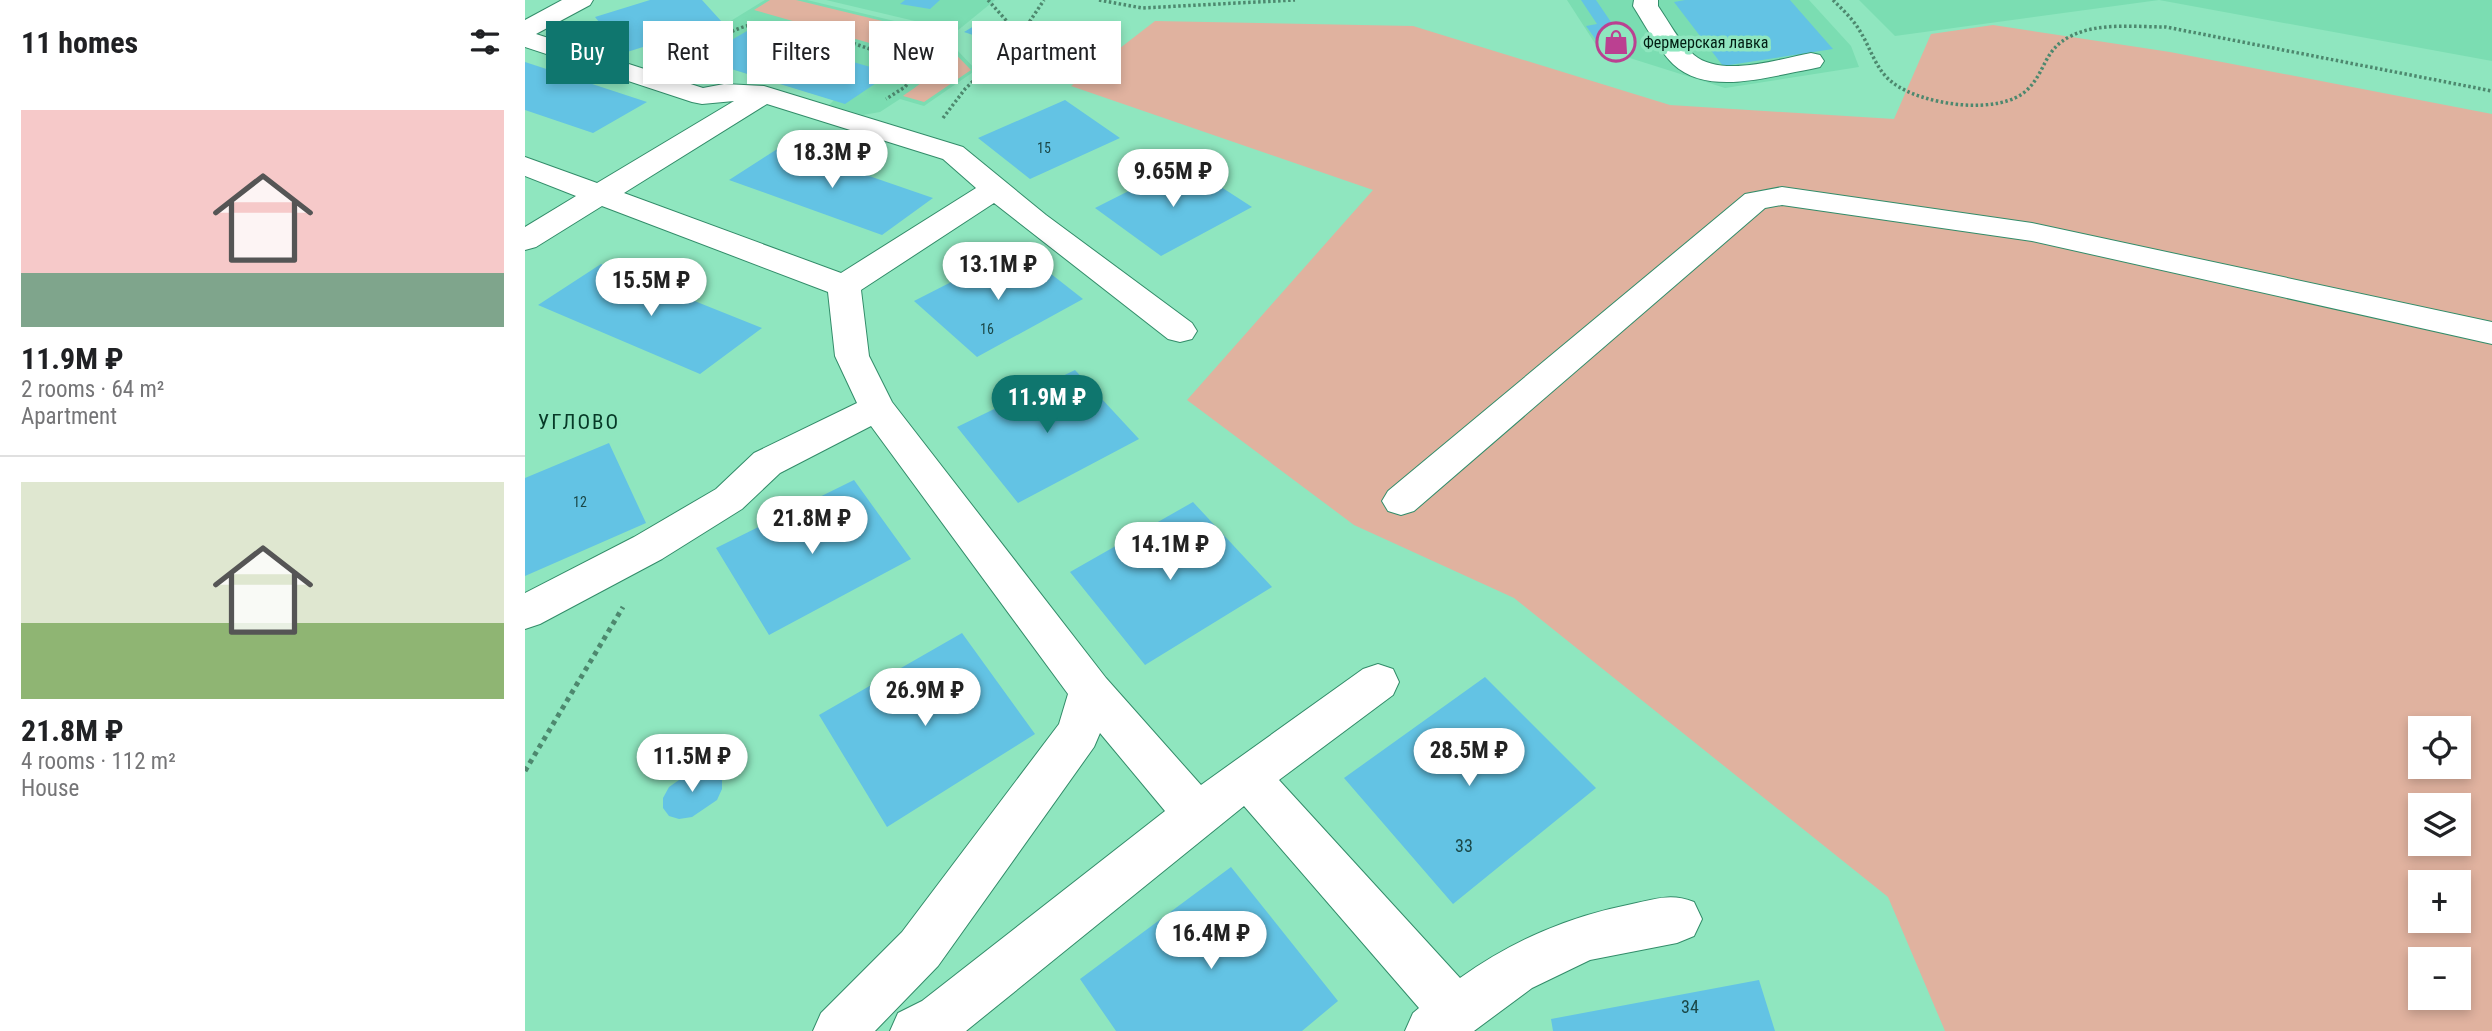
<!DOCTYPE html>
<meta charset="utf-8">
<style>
:root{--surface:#fff;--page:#f2f2f2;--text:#202124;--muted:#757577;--line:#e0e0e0;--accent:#0f766e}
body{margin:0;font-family:"Roboto Condensed",sans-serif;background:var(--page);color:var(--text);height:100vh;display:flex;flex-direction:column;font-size:26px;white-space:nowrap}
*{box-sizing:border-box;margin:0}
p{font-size:23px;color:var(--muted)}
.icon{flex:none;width:38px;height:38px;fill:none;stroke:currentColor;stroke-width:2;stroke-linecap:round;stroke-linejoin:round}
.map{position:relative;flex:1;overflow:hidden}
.sheet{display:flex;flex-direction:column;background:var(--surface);width:525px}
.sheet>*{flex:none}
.top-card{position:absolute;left:21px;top:21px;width:665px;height:63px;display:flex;gap:14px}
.tools{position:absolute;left:1883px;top:716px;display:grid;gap:14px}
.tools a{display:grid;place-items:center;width:63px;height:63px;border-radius:0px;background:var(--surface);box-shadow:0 4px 10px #0003;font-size:35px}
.price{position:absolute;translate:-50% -60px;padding:0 16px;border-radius:24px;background:#fff;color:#222;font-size:23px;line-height:46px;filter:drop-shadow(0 2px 4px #0008)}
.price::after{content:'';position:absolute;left:50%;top:42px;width:21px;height:16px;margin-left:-10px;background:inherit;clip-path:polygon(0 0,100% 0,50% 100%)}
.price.current{background:var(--accent);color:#fff}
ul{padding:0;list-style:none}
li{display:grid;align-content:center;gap:14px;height:371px;padding:0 21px}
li+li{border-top:2px solid var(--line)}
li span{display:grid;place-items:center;height:217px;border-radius:0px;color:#555}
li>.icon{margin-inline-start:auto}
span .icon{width:126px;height:126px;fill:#fffc;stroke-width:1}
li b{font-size:30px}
h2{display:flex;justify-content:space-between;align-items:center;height:84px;padding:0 21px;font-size:30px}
.tag{padding:0 24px;border-radius:0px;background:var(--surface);box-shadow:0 4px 10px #0003;font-size:24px;line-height:63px}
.tag.current{background:var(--accent);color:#fff}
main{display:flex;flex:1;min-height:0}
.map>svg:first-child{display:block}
</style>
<main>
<section class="sheet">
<h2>11 homes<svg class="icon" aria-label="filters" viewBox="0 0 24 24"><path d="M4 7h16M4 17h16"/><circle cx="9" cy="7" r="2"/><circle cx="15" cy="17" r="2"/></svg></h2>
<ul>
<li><span style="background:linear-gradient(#f6c9c9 75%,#7fa58c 0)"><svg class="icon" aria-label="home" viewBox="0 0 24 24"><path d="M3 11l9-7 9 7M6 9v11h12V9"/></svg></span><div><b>11.9M ₽</b><p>2 rooms · 64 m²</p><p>Apartment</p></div></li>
<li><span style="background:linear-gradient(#dfe7d0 65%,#8fb573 0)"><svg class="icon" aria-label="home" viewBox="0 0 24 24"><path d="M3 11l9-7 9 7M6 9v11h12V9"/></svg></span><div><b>21.8M ₽</b><p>4 rooms · 112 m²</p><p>House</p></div></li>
</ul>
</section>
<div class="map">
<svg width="1967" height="1031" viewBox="0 0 1967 1031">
<rect width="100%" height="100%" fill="#8fe6bf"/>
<path fill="#7bddb2" d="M 240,0 L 282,0 L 415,32 L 451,70 L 399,106 L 375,99 L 355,112 L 338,115 L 304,105 L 309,100 L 193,65 L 178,74 L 139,62 Z
M 301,0 L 470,0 L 432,31 Z
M 1042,0 L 1284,0 L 1326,46 L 1334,67 L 1200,88 L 1073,48 Z
M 1334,0 L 1967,0 L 1967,61 L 1634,0 L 1370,36 Z"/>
<path fill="#e0b29f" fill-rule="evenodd" d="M 245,0 L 271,0 L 411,34 L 446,70 L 399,102 L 378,96 C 390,87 405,81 404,64 L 397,58 L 229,10 Z
M 630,21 L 888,26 L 1145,105 L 1369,119 L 1406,34 L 1468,25 L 1645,52 L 1967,114 L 1967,1031 L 1420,1031 L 1363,897 L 989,598 L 829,525 L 662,400 L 848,190 L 546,86 ZM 1895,728 L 1934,728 L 1934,766 L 1895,766 ZM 1895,805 L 1934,805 L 1934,844 L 1895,844 ZM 1895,882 L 1934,882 L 1934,920 L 1895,920 ZM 1895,959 L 1934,959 L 1934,998 L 1895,998 Z"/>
<path fill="#63c3e4" d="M 125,0 L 177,0 L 197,22 L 99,53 L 70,17 Z
M 380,0 L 415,0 L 405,9 L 375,4 Z
M 1056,0 L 1071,0 L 1103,47 L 1088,49 L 1081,39 L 1071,40 L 1061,26 L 1072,24 Z
M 1160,0 L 1265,0 L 1308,49 L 1198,66 L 1149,2 Z
M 454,23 L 469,27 L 454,37 L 439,32 Z
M 222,31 L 366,73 L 320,104 L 174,59 Z
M 0,62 L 122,102 L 68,133 L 0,110 Z
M 540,100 L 595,138 L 505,179 L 453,138 Z
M 257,146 L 408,198 L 357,235 L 204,180 Z
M 659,163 L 727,207 L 636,256 L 570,208 Z
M 493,248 L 558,299 L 452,357 L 389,301 Z
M 76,264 L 102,274 L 237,328 L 175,374 L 13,305 Z
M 550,370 L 614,439 L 493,503 L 432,427 Z
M 84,443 L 121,523 L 0,576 L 0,478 Z
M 329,480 L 386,559 L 244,635 L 191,548 Z
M 668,502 L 747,587 L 620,665 L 545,572 Z
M 437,633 L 510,734 L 362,827 L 294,715 Z
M 960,677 L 1071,788 L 928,904 L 819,778 Z
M 181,769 L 191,772 L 197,779 L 197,789 L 192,800 L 167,817 L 154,819 L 144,816 L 138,808 L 138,798 L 144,787 L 167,771 Z
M 706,867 L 813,1001 L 777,1031 L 591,1031 L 555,979 Z
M 1234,980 L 1250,1031 L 1028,1031 L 1026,1019 Z"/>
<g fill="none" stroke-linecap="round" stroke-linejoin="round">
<g stroke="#328c69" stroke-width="2">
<path id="minor" d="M 37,0 L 68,0 L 65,5 L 11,34 L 178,88 L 199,84 L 239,86 L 438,147 L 521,215 L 667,323 L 672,331 L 667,339 L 655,342 L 643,339 L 469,203 L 336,290 L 344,356 L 367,402 L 581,678 L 676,785 L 838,669 L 853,664 L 868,669 L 874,682 L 868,695 L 754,780 L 935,978 C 989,940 1042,917 1107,904 C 1131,899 1146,893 1169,902 L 1177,919 L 1169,936 L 1152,943 L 1065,960 L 1007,988 L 949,1031 L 880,1031 L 888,1013 L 894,1008 L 719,806 L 441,1031 L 365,1031 L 373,1013 L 397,1001 L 640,811 L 575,733 L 569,747 L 413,966 L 350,1031 L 288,1031 L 296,1013 L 377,932 L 534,724 L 543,694 L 346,426 L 255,473 L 217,509 L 137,559 L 15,624 L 0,629 L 0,593 L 109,537 L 191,489 L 229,453 L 332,403 L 310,356 L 303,292 L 77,206 L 11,247 L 0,250 L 0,227 L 51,196 L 0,176 L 0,157 L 72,183 L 209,101 L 177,104 L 167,102 L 0,47 L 0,20 ZM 242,104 L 418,159 L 451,188 L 316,273 L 99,193 Z
M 1109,0 L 1133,0 L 1133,6 C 1144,22 1154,42 1169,55 C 1196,78 1254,59 1286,53 L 1295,55 L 1299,61 L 1295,67 L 1286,69 C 1245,76 1183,97 1148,64 C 1132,48 1120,25 1108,6 Z
M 1257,187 L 1507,223 L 1967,322 L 1967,344 L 1507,241 L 1257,205 L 1240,208 L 889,511 L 876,515 L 863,511 L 857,501 L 863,491 L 1220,194 Z"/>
</g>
<path stroke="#4d886e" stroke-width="3.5" stroke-dasharray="2.5 2.5" stroke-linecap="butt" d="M 463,0 L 495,36
M 574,0 L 617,8 L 770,0
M 1308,0 C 1318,10 1329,20 1336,33 C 1346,49 1351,70 1367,82 C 1395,105 1476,117 1503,89 C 1521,71 1519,49 1546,36 C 1574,22 1611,27 1641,27 L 1967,91
M 168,54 C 186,44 205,29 226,25 C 266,17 338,48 378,60 L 388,67 L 389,76 L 380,87 L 361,99
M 418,118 L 440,89 L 495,36 L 519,0"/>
<path stroke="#4d886e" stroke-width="5" stroke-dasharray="4.5 4.5" stroke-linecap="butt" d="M 0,771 L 98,607"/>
<use href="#minor" fill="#fff" fill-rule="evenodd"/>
</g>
<defs>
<g id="shop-ring" transform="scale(2.0125)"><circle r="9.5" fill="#8fe6bf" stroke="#bb4091" stroke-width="1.5"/><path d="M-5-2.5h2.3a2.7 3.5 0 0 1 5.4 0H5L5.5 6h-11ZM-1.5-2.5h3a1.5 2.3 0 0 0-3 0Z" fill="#bb4091"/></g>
</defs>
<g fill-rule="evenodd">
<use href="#shop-ring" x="1091" y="42"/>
</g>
<g text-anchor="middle" stroke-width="7" stroke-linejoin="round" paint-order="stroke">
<g font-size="14" fill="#1a4747">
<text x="519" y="153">15</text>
<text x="462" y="334">16</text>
<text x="55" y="507">12</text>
</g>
<g font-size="16" fill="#021e13" stroke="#8fe6bf" text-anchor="start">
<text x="1118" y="48">Фермерская лавка</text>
</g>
<g font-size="18" fill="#1a4747">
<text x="939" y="852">33</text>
<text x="1165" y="1013">34</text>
</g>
<g font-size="21" letter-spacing="2" fill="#063927" stroke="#8fe6bf">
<text x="54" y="429">УГЛОВО</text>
</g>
</g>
</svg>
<div class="tools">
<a><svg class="icon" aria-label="locate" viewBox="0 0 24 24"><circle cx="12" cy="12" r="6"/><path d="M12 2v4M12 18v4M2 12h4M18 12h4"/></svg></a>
<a><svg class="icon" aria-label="layers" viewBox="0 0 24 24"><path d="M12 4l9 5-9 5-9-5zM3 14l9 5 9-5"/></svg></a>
<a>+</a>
<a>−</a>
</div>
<b class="price" style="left:307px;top:190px">18.3M ₽</b>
<b class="price" style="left:648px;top:209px">9.65M ₽</b>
<b class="price" style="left:473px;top:302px">13.1M ₽</b>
<b class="price" style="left:126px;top:318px">15.5M ₽</b>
<b class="price current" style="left:522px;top:435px">11.9M ₽</b>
<b class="price" style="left:287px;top:556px">21.8M ₽</b>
<b class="price" style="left:645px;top:582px">14.1M ₽</b>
<b class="price" style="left:400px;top:728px">26.9M ₽</b>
<b class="price" style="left:944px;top:788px">28.5M ₽</b>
<b class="price" style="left:167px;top:794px">11.5M ₽</b>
<b class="price" style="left:686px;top:971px">16.4M ₽</b>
<div class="top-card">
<a class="tag current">Buy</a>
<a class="tag">Rent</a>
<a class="tag">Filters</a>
<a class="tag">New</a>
<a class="tag">Apartment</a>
</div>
</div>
</main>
